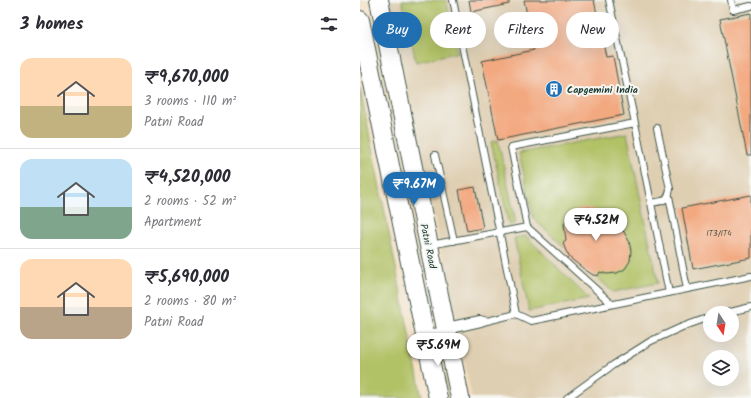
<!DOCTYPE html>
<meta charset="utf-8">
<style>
:root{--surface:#fff;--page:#f7f7f7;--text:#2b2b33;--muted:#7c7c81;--line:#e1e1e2;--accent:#1f6fb2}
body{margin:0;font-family:Kalam,sans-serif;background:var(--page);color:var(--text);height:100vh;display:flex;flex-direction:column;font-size:15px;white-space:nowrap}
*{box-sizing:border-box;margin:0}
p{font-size:13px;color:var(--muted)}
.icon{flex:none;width:22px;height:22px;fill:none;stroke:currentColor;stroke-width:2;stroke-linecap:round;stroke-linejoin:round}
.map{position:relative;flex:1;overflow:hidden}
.sheet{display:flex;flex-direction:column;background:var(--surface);width:360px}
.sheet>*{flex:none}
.hud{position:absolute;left:12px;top:12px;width:319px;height:36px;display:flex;gap:8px}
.needle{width:26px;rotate:168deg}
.fabs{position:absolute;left:343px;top:306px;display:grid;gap:8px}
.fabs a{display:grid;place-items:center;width:36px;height:36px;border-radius:50%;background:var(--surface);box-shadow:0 4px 16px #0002;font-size:20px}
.price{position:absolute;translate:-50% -34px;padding:0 9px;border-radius:14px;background:#fff;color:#222;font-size:13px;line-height:26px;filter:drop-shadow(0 1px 2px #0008)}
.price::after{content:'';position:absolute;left:50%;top:24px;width:12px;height:9px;margin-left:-6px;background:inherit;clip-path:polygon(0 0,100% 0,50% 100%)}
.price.current{background:var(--accent);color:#fff}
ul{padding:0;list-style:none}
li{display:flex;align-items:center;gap:12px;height:100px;padding:0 20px}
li+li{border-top:1px solid var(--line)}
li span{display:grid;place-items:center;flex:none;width:112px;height:80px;border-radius:12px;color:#555}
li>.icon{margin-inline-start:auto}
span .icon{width:48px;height:48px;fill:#fffc;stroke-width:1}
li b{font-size:17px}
h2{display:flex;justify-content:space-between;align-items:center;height:48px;padding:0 20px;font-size:17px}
.tag{padding:0 14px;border-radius:18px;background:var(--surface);box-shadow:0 4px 16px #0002;font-size:14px;line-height:36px}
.tag.current{background:var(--accent);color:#fff}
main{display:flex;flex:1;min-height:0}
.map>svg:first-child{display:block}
</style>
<main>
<section class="sheet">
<h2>3 homes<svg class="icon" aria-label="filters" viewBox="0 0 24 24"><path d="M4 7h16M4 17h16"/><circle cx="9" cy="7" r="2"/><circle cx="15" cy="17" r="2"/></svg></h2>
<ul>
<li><span style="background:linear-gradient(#ffd9b3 60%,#c2b280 0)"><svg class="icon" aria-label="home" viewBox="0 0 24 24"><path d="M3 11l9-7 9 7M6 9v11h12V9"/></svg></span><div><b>₹9,670,000</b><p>3 rooms · 110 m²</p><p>Patni Road</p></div></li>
<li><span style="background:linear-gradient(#bfe0f5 60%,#7fa58c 0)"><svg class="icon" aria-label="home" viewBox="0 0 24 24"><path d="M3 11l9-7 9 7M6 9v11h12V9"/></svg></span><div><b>₹4,520,000</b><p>2 rooms · 52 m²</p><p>Apartment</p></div></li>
<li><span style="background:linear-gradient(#ffd9b3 60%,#b9a48a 0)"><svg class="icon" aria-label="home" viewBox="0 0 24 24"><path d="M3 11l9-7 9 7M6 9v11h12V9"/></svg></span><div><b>₹5,690,000</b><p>2 rooms · 80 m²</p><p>Patni Road</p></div></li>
</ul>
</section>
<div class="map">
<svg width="391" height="398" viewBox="0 0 391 398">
<rect width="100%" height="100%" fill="#f6f6f2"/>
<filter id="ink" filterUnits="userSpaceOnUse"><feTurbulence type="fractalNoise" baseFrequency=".025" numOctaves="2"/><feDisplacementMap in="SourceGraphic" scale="8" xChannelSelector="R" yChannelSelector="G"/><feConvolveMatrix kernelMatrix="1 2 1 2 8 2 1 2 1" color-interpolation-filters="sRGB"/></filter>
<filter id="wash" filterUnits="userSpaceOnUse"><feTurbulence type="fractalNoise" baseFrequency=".012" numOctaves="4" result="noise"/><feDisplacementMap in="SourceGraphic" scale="16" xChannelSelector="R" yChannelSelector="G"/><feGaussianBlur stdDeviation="0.9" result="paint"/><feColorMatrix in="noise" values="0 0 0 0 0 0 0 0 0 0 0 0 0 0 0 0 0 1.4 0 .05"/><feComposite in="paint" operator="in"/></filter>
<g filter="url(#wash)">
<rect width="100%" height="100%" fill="#f3dec1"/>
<path fill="#dfcfb2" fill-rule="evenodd" d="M 29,0 L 391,0 L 391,398 L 112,398 ZM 350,313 L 372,313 L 372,335 L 350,335 ZM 350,357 L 372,357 L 372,379 L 350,379 Z"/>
<path fill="#b1c165" stroke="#687f4c" d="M 42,0 L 86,0 L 98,52 L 56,62 Z
M 0,88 L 62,398 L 0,398 Z
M 267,133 L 298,283 L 253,292 L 174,219 L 159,153 Z
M 138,140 L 156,223 L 149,225 L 131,142 Z
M 166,236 L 229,299 L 169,311 L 154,238 Z"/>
<g id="blocks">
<path fill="#f3a980" d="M 109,0 L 149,0 L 149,4 L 111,12 Z
M 164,0 L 234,0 L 246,57 L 253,56 L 264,115 L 138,140 L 122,61 L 174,50 Z
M 391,13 L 391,155 L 387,155 L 360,19 Z
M 115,187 L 123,228 L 107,231 L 99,190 Z
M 391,195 L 391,258 L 333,269 L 322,208 Z
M 222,208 L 229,208 L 243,213 L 255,221 L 264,232 L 269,241 L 271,251 L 270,261 L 265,269 L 257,273 L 247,274 L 240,272 L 238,276 L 233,275 L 224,269 L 210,258 L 206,251 L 203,243 L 206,241 L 204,224 L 211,213 L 217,209 Z"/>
</g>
</g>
<g filter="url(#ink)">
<use href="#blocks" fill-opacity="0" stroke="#3f5549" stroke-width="1"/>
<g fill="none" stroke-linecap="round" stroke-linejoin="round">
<g stroke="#3f5549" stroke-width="8">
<path id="lane" d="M 93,0 L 156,314
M 371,0 L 373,10 L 391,6
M 275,123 L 309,293
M 75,155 L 94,241
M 309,196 L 327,289
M 291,203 C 302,201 308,202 310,189 L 297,128
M 167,227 L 151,147 L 275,123 L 249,0
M 70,245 L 167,227 L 252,304
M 366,313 L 391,307
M 127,321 L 156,314 L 171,321 L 391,276
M 67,332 L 86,331 L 121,323 L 127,321 L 120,319 L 86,326
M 207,398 L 253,365 L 291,341 L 322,327 L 350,317"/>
</g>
<g stroke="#3f5549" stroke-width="20">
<path id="secondary" d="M 19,0 L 100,398
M 0,20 L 78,398"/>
</g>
<use href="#lane" stroke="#fff" stroke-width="6"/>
<use href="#secondary" stroke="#fff" stroke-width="18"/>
</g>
</g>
<defs>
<g id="building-disc" transform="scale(0.9)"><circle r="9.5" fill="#1f6fb2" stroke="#f6f6f2"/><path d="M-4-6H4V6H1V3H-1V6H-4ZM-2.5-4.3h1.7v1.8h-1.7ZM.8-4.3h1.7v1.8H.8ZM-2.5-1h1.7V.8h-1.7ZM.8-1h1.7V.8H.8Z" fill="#fff"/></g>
</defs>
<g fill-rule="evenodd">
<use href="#building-disc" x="194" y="89"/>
</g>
<g text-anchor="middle" stroke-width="4" stroke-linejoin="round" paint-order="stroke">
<g font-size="8" fill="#545847">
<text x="359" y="236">IT3/IT4</text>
</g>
<g font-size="10" font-weight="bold" fill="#1f3d34" stroke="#f6f6f2" text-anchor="start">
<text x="207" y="93">Capgemini India</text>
</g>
<g font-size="10" fill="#1f3d34" stroke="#f6f6f2">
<text transform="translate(69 246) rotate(78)" y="4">Patni Road</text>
</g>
</g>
</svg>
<div class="fabs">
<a><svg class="needle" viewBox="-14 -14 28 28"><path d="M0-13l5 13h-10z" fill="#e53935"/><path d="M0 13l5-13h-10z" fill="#7c7c81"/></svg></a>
<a><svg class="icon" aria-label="layers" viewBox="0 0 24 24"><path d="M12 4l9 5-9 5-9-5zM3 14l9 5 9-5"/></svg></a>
</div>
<b class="price current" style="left:54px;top:206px">₹9.67M</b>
<b class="price" style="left:236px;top:242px">₹4.52M</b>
<b class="price" style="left:78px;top:367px">₹5.69M</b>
<div class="hud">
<a class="tag current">Buy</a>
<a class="tag">Rent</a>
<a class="tag">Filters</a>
<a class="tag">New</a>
</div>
</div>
</main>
